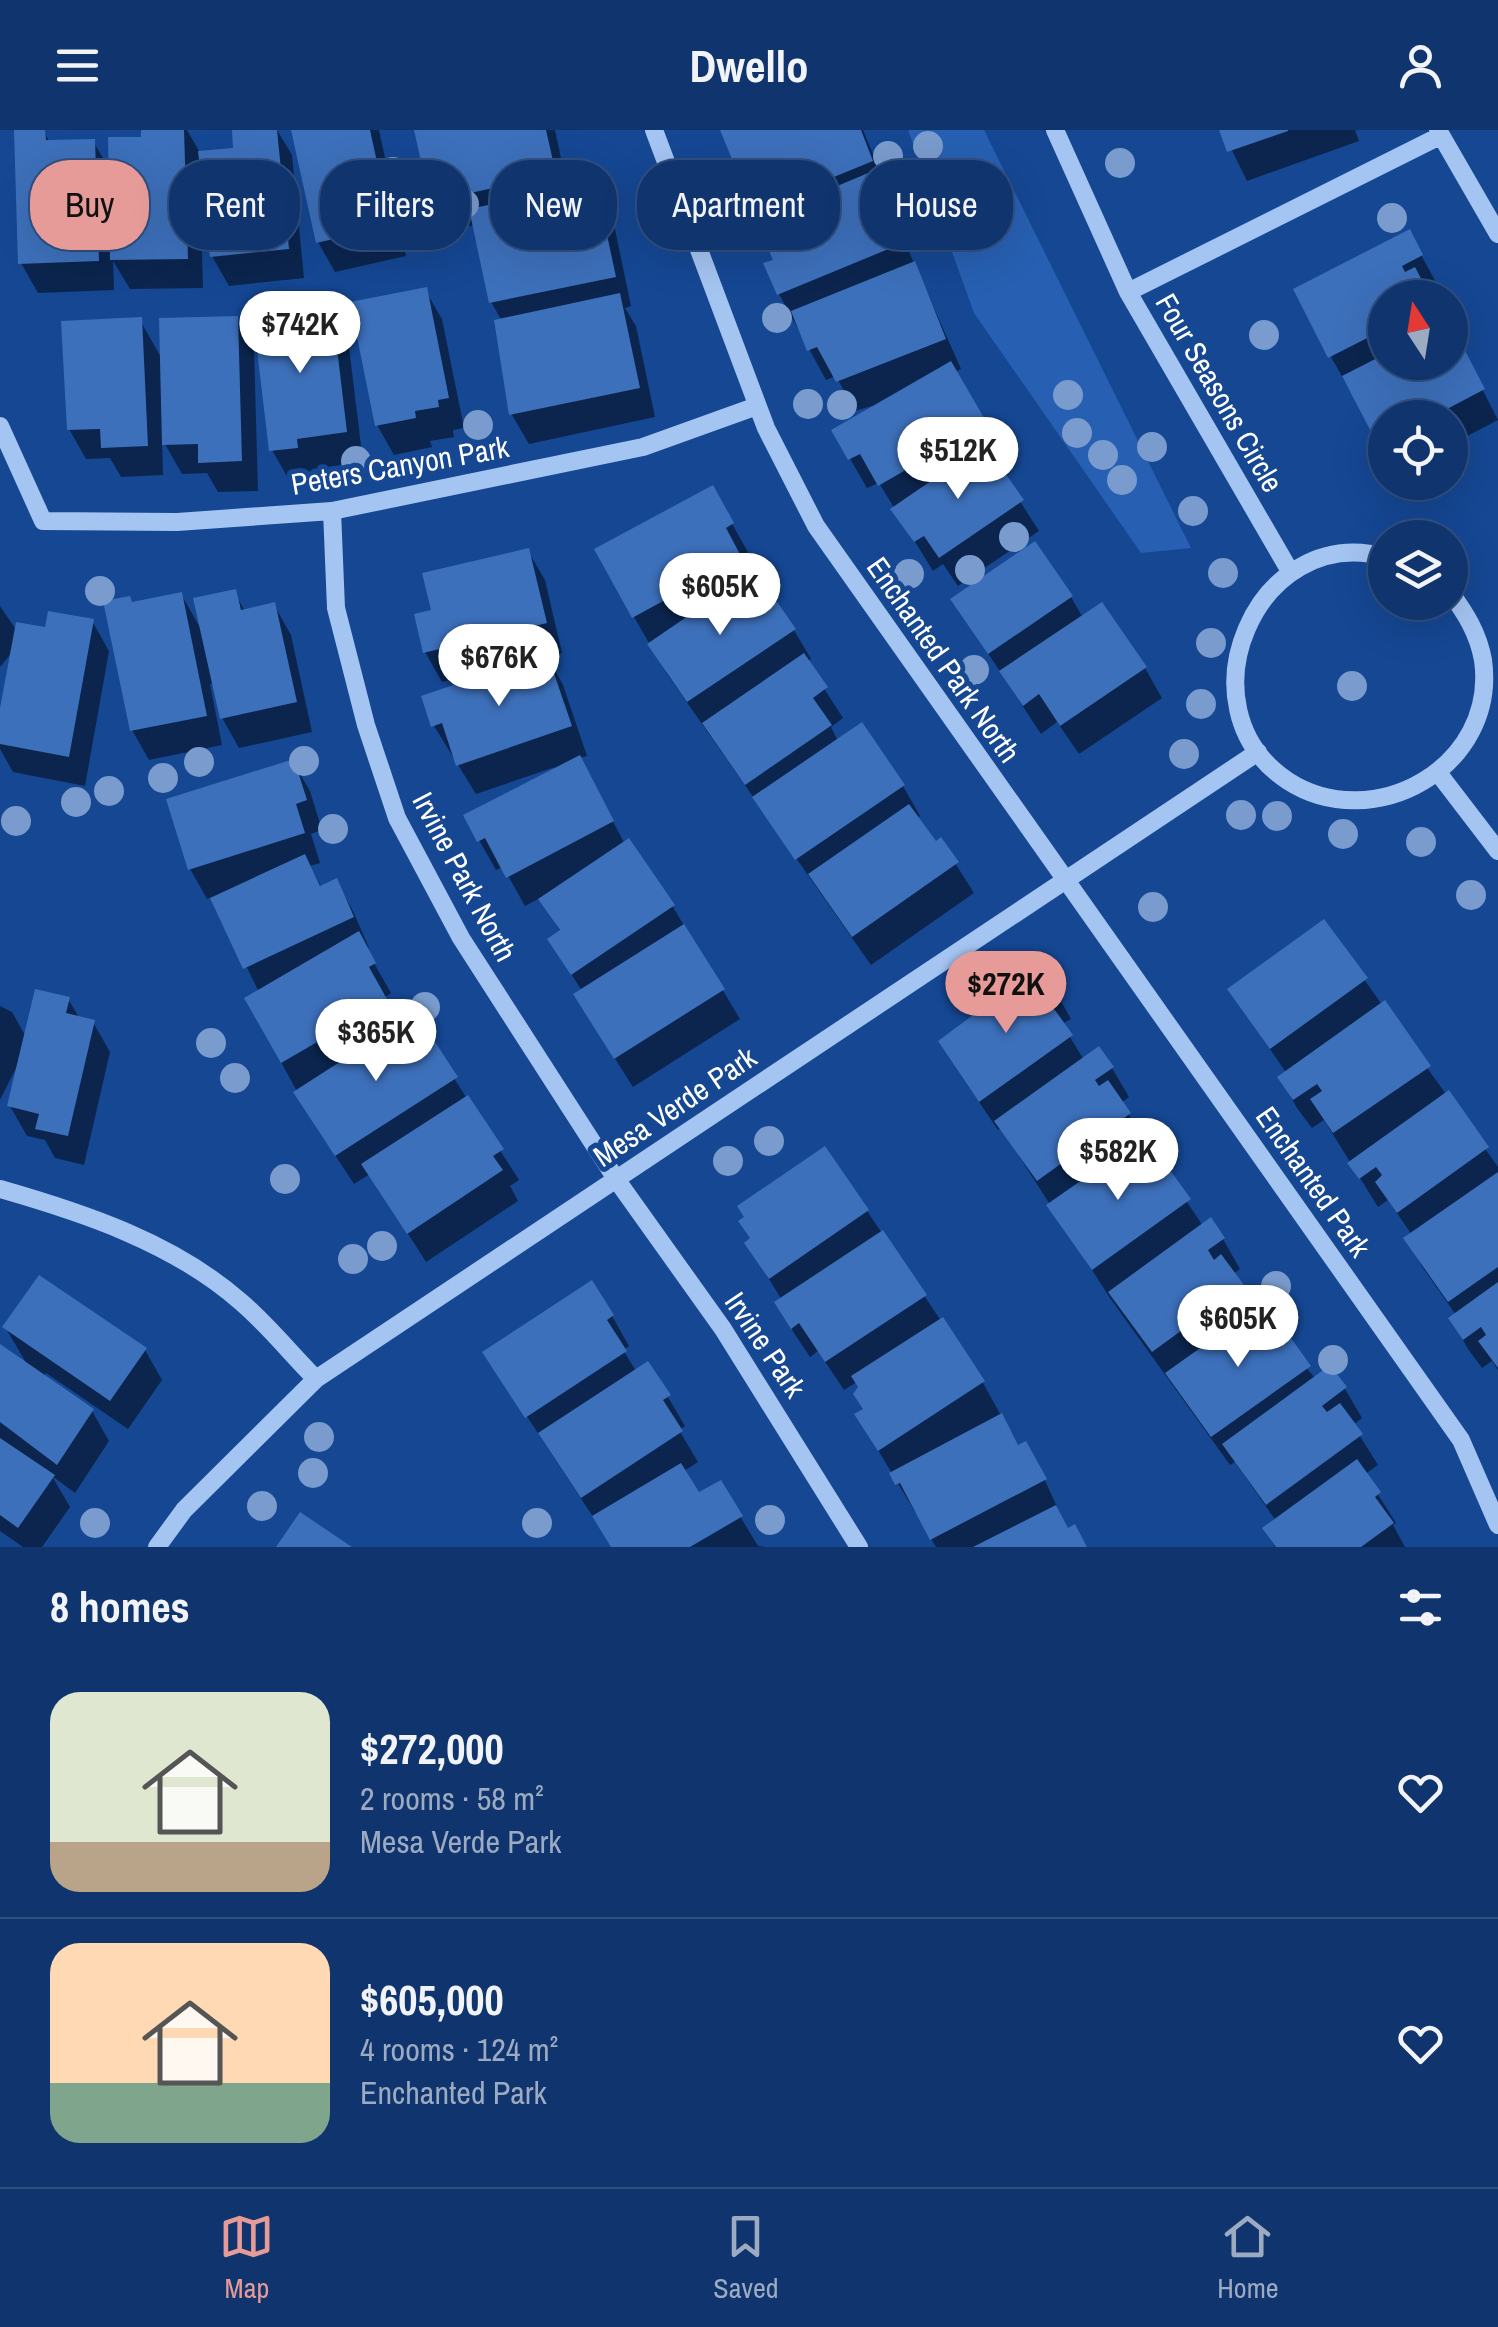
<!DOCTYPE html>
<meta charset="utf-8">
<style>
:root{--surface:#10356e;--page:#1e4076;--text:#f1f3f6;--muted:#9cabc2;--line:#305081;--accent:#e69b98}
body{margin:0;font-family:"Archivo Narrow",sans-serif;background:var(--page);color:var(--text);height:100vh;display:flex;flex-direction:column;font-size:38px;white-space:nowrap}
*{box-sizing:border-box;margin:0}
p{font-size:32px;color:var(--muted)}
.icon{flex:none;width:55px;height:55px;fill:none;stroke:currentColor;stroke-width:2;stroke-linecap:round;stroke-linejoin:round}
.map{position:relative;height:1417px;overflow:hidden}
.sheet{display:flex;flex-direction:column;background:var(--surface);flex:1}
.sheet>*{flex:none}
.guide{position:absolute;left:30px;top:30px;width:1440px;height:90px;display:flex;gap:20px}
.needle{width:65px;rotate:348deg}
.tools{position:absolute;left:1368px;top:150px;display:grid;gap:20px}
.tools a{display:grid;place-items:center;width:100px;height:100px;border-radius:50%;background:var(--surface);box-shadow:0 10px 40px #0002,0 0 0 2px var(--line);font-size:50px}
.price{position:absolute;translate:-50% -85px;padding:0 22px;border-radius:35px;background:#fff;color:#222;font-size:32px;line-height:65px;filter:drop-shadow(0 2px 5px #0008)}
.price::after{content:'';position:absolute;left:50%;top:60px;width:30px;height:22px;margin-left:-15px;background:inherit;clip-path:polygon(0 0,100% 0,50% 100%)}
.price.current{background:var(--accent);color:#111}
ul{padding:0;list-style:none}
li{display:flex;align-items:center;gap:30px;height:250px;padding:0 50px}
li+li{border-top:2px solid var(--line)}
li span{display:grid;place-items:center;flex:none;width:280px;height:200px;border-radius:30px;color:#555}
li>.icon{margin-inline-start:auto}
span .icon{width:120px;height:120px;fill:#fffc;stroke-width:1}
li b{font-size:42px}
h2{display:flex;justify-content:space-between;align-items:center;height:120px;padding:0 50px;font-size:42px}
.tag{padding:0 35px;border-radius:40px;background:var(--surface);box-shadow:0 10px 40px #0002,0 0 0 2px var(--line);font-size:35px;line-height:90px}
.tag.current{background:var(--accent);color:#111}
header{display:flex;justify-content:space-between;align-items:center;height:130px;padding:0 50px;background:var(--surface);font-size:45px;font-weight:700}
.tabs{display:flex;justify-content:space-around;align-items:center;height:140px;border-top:2px solid var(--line);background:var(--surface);font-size:28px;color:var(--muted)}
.tabs a{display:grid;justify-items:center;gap:5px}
.tabs .current{color:var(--accent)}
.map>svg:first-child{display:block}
</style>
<header><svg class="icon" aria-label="menu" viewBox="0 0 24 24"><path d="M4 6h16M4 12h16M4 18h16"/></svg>Dwello<svg class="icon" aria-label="person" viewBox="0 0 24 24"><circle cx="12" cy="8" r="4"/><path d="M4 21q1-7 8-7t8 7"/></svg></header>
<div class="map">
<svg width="1498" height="1417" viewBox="0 0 1498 1417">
<rect width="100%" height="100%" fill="#154793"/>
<path fill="#2760b2" d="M 908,0 L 984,0 L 1191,418 L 1141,423 L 974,183 Z"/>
<path fill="#0007" d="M 143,0 L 187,0 L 199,21 L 236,20 L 234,0 L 277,0 L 292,25 L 304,148 L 229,156 L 212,126 L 204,54 L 200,54 L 203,158 L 130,159 L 113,131 L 114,160 L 38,163 L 21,133 L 44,2 L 50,13 L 93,11 L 111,42 L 144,9 Z
M 294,0 L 379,0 L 406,126 L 335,142 L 318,112 Z
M 417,0 L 555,0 L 568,61 L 595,55 L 612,85 L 631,176 L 625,178 L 636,196 L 655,287 L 529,314 L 512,285 L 497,192 L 502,191 L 491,172 L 475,95 L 449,101 L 432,71 Z
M 722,0 L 863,0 L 888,61 L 883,63 L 961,239 L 954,242 L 1001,324 L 993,329 L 1039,401 L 958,456 L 943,434 L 933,441 L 879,353 L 867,358 L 834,301 L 882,273 L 855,281 L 836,246 L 826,250 L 779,164 L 776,131 L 746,82 L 737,35 Z
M 1222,0 L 1355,0 L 1359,11 L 1247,51 Z
M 1409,103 L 1438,156 L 1385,168 L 1385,232 L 1450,232 L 1450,196 L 1498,290 L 1450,315 L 1450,288 L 1385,288 L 1385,322 L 1331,227 Z
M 425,160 L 442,189 L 464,298 L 453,300 L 454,307 L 430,311 L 432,317 L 394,325 L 377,295 Z
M 330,179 L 348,209 L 363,332 L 312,339 L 314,347 L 289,350 L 272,320 Z
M 237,188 L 254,218 L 258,361 L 218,362 L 207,343 L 182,344 L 162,309 L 163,345 L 121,347 L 110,328 L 86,329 L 69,299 L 140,190 L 162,229 Z
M 712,358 L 749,424 L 741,429 L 757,459 L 751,462 L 762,477 L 794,500 L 811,529 L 807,532 L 843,588 L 831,597 L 838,611 L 903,656 L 920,686 L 916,688 L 935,715 L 941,711 L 974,763 L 871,835 L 667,544 L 634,487 Z
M 528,421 L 545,450 L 562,523 L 547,526 L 563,555 L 587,626 L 579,628 L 625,714 L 628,712 L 673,777 L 740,889 L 633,957 L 593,894 L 582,861 L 568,839 L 561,803 L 540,768 L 525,776 L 503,737 L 496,740 L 479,710 L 555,637 L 476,664 L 434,596 L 499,542 L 498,538 L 442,552 L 425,522 L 434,482 Z
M 234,462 L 245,481 L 274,475 L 291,505 L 312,602 L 239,618 L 222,588 L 214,553 L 210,554 L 222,615 L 149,630 L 132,600 L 132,474 L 181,464 L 202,501 Z
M 1071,467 L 1083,488 L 1145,538 L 1162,568 L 1079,624 L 1057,592 L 1041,604 L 953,470 Z
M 0,476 L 17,501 L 92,491 L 109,521 L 85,656 L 13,642 L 0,619 L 0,592 L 14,520 L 0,537 Z
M 293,632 L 310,661 L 322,700 L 311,704 L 320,733 L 310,736 L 322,758 L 336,751 L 353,781 L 369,818 L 366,819 L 391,863 L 384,868 L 400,896 L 415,887 L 519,1050 L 510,1056 L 518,1071 L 426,1132 L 370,1044 L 354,1054 L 314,993 L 247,869 L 259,862 L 212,767 L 207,769 L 190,739 Z
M 1323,792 L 1498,1037 L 1498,1240 L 1492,1231 L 1482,1238 L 1468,1219 L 1451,1189 L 1456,1185 L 1423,1138 L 1406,1109 L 1412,1105 L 1388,1070 L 1378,1077 L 1324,990 L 1312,998 L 1297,978 L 1280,948 L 1287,944 L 1230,860 Z
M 1054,859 L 1071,889 L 1062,894 L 1084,930 L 1112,938 L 1129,967 L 1121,973 L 1203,1096 L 1223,1109 L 1240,1139 L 1233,1144 L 1256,1181 L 1316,1249 L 1330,1238 L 1345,1259 L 1362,1288 L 1353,1295 L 1378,1335 L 1365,1344 L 1396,1393 L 1393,1395 L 1405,1417 L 1275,1417 L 1265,1399 L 1276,1391 L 1235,1332 L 1230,1335 L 1110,1168 L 1001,998 L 998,1000 L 958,941 L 941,912 Z
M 68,869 L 80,889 L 93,892 L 110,922 L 84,1035 L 55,1028 L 45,1010 L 27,1006 L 10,976 L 17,936 L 0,970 L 0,876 L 12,882 L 26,907 Z
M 867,1081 L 983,1253 L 1019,1318 L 1042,1344 L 1068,1401 L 1086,1417 L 936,1417 L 875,1315 L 857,1252 L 844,1260 L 818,1221 L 810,1227 L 794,1203 L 777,1173 L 782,1170 L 747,1114 Z
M 612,1186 L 629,1216 L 623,1220 L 636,1241 L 668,1267 L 685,1296 L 679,1300 L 698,1332 L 684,1341 L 699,1366 L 720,1353 L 758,1416 L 765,1417 L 613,1417 L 485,1223 Z
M 5,1197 L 145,1220 L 162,1250 L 128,1299 L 46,1243 L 43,1247 L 92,1281 L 109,1311 L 75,1363 L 52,1346 L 70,1377 L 42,1417 L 23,1417 L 0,1401 L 0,1217 L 28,1236 Z"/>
<path fill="#3d70bb" d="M 14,0 L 45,0 L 46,10 L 95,9 L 99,131 L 18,134 Z
M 141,0 L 184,0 L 188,129 L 110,130 L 108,7 L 141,7 Z
M 232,0 L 277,0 L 289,119 L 210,127 L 198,21 L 233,18 Z
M 291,0 L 370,0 L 391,96 L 316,113 Z
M 414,0 L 546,0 L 556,44 L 430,72 Z
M 720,0 L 861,0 L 873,31 L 744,84 L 725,38 L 734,34 Z
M 1219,0 L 1288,0 L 1288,1 L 1227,22 Z
M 873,41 L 903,113 L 777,165 L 763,133 L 773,130 L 756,90 Z
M 596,53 L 616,147 L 489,173 L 469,79 Z
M 1410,99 L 1423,125 L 1402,136 L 1405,142 L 1415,137 L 1431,168 L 1385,168 L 1385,199 L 1328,228 L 1293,159 Z
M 915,131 L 946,209 L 836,252 L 817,217 L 807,221 L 791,181 Z
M 427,157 L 449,268 L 438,270 L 439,277 L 415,281 L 416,288 L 375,296 L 350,172 Z
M 620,163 L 640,258 L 509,285 L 494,190 Z
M 332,176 L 347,302 L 297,309 L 298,318 L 269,321 L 253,186 Z
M 238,186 L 242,331 L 198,333 L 198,314 L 162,315 L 159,188 Z
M 142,187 L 148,316 L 101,318 L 100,299 L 67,300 L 61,191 Z
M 1450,192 L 1485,259 L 1430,288 L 1385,288 L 1385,311 L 1378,315 L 1342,246 L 1385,224 L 1385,232 L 1450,232 Z
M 951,231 L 987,293 L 878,356 L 860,324 L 848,330 L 831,300 Z
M 985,314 L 1024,370 L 939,428 L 924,406 L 914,412 L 890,379 Z
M 713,355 L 734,393 L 726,398 L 742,428 L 632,488 L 594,419 Z
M 1035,411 L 1073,466 L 988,524 L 950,469 Z
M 529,418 L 547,493 L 423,523 L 414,484 L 431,480 L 422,443 Z
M 745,447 L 762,473 L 773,466 L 796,499 L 687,572 L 647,514 Z
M 236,459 L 241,480 L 275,472 L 297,572 L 220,589 L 193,468 Z
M 182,462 L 207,586 L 130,601 L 103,471 L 130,466 L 132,472 Z
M 1102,472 L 1147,537 L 1060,596 L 1039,564 L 1023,576 L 999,541 Z
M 48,481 L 94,489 L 69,627 L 0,614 L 0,578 L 16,492 L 45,497 Z
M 547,523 L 572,596 L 456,636 L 442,593 L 431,597 L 421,566 Z
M 804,523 L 828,557 L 813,568 L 832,595 L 745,655 L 702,593 Z
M 862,592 L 905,655 L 795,730 L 752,667 Z
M 580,625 L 614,691 L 506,748 L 485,708 L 477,712 L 463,685 Z
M 294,629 L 307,670 L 296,674 L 305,703 L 188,740 L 166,669 Z
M 909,674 L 936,711 L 941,707 L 959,732 L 852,807 L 808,744 Z
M 629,708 L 675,775 L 571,845 L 547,809 L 560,800 L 538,769 Z
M 305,724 L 320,756 L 337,748 L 354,787 L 243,839 L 210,768 Z
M 1324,789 L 1368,848 L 1270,919 L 1227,859 Z
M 684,794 L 725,859 L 614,929 L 573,864 Z
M 359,801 L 376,833 L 369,837 L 388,871 L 281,933 L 244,868 Z
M 1039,836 L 1056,858 L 1035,872 L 1040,879 L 1049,872 L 1073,905 L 979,972 L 938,911 Z
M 35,859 L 70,867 L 66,883 L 95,890 L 68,1006 L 35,999 L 39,984 L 7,976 Z
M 1385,870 L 1431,936 L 1333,1003 L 1310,969 L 1322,961 L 1317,954 L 1293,970 L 1277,947 Z
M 416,883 L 458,947 L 335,1026 L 293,962 Z
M 1099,916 L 1114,937 L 1095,950 L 1099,956 L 1108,950 L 1131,983 L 1037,1051 L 994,991 Z
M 1449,960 L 1489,1017 L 1397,1083 L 1375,1052 L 1382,1045 L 1376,1037 L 1359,1049 L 1347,1033 Z
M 468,965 L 504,1019 L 493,1026 L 503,1040 L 407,1104 L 361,1034 Z
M 1145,1006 L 1191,1069 L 1092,1140 L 1046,1075 Z
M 825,1016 L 869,1080 L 769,1149 L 744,1113 L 750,1108 L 738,1091 L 744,1087 L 737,1076 Z
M 1498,1042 L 1498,1137 L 1448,1172 L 1403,1108 Z
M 1211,1087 L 1225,1108 L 1208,1120 L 1214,1130 L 1221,1124 L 1244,1155 L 1152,1222 L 1108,1162 Z
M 883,1100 L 927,1165 L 825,1232 L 799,1193 L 791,1199 L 774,1172 Z
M 39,1145 L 147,1218 L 110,1271 L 2,1197 Z
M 592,1150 L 614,1185 L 607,1190 L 627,1221 L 525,1288 L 482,1222 Z
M 1498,1152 L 1498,1238 L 1478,1211 L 1486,1205 L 1481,1197 L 1463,1210 L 1448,1188 Z
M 1265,1172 L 1311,1236 L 1211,1307 L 1165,1243 Z
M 943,1187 L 985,1251 L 878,1321 L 854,1284 L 863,1279 L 853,1264 L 858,1257 L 851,1246 Z
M 0,1214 L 94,1279 L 57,1335 L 0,1292 Z
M 648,1231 L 671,1265 L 663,1270 L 683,1301 L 581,1368 L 538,1303 Z
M 1330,1235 L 1347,1257 L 1322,1276 L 1327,1282 L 1340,1273 L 1363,1304 L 1266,1375 L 1222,1314 Z
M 1002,1283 L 1018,1315 L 1026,1311 L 1047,1349 L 930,1410 L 900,1353 L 895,1355 L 889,1343 Z
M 0,1308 L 55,1345 L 18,1398 L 0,1385 Z
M 1357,1329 L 1381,1362 L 1375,1367 L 1394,1393 L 1361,1417 L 1276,1417 L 1262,1398 Z
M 681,1333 L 699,1362 L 721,1350 L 743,1386 L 690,1417 L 611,1417 L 592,1386 Z
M 1056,1375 L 1068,1398 L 1075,1394 L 1087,1417 L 973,1417 Z
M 300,1382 L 352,1417 L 276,1417 Z"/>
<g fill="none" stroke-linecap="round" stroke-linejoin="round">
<path stroke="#a4c4f1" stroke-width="18" d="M 654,0 L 766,298 L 816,396 L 1461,1310 L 1498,1395
M 1055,0 L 1128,162 L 1291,443
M 1438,0 L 1498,104
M 1128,162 L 1440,6
M 0,296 L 43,391 L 177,392 L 332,381 L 643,317 L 757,276
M 332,381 L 336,478 L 366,595 L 397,688 L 461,808 L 616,1049 L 723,1199 L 859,1417
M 1385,427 C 1257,392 1177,578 1288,651 C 1373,706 1498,637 1483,530 C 1478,503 1466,484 1450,462
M 1439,644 L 1498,721
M 0,1059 C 84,1083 174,1113 241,1172 C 268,1195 291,1224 316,1249
M 157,1417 L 184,1380 L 316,1249 L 1258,622"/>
</g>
<g fill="#799bcd">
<circle cx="928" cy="16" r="15"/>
<circle cx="888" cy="26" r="15"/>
<circle cx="1120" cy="33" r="15"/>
<circle cx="393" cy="42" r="15"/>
<circle cx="464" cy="74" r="15"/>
<circle cx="1392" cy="88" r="15"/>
<circle cx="777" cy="188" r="15"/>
<circle cx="1264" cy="205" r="15"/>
<circle cx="1068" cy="265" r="15"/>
<circle cx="808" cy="274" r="15"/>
<circle cx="842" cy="275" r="15"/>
<circle cx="478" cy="295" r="15"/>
<circle cx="1077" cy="303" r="15"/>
<circle cx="1152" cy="317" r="15"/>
<circle cx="1103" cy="325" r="15"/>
<circle cx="356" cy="331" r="15"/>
<circle cx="1122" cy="350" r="15"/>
<circle cx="1193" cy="381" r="15"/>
<circle cx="1014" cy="407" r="15"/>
<circle cx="970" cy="440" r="15"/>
<circle cx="1223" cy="443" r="15"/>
<circle cx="909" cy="444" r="15"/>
<circle cx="100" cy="461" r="15"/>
<circle cx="1211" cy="513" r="15"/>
<circle cx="974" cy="540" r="15"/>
<circle cx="1352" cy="556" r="15"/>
<circle cx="1201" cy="574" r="15"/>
<circle cx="1184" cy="624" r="15"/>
<circle cx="304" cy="631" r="15"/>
<circle cx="199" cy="632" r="15"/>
<circle cx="163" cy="648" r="15"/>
<circle cx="109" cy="661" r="15"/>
<circle cx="76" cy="672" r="15"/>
<circle cx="1241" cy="685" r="15"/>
<circle cx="1277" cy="686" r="15"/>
<circle cx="16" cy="691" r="15"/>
<circle cx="333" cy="699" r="15"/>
<circle cx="1343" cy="704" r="15"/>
<circle cx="1421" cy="712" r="15"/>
<circle cx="1471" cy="765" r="15"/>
<circle cx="1153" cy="777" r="15"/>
<circle cx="425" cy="877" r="15"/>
<circle cx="211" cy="913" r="15"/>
<circle cx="235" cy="948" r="15"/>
<circle cx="769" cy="1011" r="15"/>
<circle cx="728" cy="1031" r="15"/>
<circle cx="285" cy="1049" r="15"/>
<circle cx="382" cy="1116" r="15"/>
<circle cx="353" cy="1129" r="15"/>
<circle cx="1276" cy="1156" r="15"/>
<circle cx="1333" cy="1230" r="15"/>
<circle cx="319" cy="1307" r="15"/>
<circle cx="313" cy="1343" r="15"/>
<circle cx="262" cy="1376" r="15"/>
<circle cx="770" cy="1390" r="15"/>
<circle cx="95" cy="1393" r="15"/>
<circle cx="537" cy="1393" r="15"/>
</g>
<g text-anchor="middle" stroke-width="10" stroke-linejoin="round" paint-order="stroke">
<g font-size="30" fill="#fff" stroke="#154793">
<text transform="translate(1219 263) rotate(60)" y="10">Four Seasons Circle</text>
<text transform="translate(400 336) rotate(-10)" y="10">Peters Canyon Park</text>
<text transform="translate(943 530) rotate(55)" y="10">Enchanted Park North</text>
<text transform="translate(464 747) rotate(62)" y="10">Irvine Park North</text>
<text transform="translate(675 977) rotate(-34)" y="10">Mesa Verde Park</text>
<text transform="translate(1313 1052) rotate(55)" y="10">Enchanted Park</text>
<text transform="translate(765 1215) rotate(56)" y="10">Irvine Park</text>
</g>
</g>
</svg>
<div class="tools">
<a><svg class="needle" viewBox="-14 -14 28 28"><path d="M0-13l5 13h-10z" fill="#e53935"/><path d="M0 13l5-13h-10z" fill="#9cabc2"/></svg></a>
<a><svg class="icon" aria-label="locate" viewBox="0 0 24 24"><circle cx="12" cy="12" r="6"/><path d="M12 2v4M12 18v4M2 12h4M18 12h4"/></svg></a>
<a><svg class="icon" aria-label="layers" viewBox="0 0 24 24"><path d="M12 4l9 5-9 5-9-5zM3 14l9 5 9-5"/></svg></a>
</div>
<b class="price" style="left:300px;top:246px">$742K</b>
<b class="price" style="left:958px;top:372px">$512K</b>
<b class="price" style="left:720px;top:508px">$605K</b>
<b class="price" style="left:499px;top:579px">$676K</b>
<b class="price current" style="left:1006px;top:906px">$272K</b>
<b class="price" style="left:376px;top:954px">$365K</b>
<b class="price" style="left:1118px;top:1073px">$582K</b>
<b class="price" style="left:1238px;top:1240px">$605K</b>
<div class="guide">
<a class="tag current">Buy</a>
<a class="tag">Rent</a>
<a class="tag">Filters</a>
<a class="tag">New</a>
<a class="tag">Apartment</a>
<a class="tag">House</a>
</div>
</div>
<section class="sheet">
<h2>8 homes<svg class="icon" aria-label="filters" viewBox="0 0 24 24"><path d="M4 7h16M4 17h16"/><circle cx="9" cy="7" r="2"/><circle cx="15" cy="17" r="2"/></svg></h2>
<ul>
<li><span style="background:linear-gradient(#dfe7d0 75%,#b9a48a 0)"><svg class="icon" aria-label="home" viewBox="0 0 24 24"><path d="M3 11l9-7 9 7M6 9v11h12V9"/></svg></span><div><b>$272,000</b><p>2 rooms · 58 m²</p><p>Mesa Verde Park</p></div><svg class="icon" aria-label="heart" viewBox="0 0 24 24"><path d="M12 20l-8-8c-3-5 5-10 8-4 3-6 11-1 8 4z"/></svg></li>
<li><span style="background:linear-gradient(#ffd9b3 70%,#7fa58c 0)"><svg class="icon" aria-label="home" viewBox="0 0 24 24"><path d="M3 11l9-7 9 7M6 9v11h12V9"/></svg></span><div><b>$605,000</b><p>4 rooms · 124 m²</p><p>Enchanted Park</p></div><svg class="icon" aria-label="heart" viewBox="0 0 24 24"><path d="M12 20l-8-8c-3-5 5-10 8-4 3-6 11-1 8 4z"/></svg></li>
</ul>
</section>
<nav class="tabs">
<a class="current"><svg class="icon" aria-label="map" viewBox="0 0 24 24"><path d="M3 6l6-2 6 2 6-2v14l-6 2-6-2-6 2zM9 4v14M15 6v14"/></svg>Map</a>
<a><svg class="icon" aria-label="saved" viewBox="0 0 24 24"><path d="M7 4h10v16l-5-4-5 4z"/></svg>Saved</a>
<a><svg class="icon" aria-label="home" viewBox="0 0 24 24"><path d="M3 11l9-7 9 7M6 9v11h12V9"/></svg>Home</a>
</nav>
